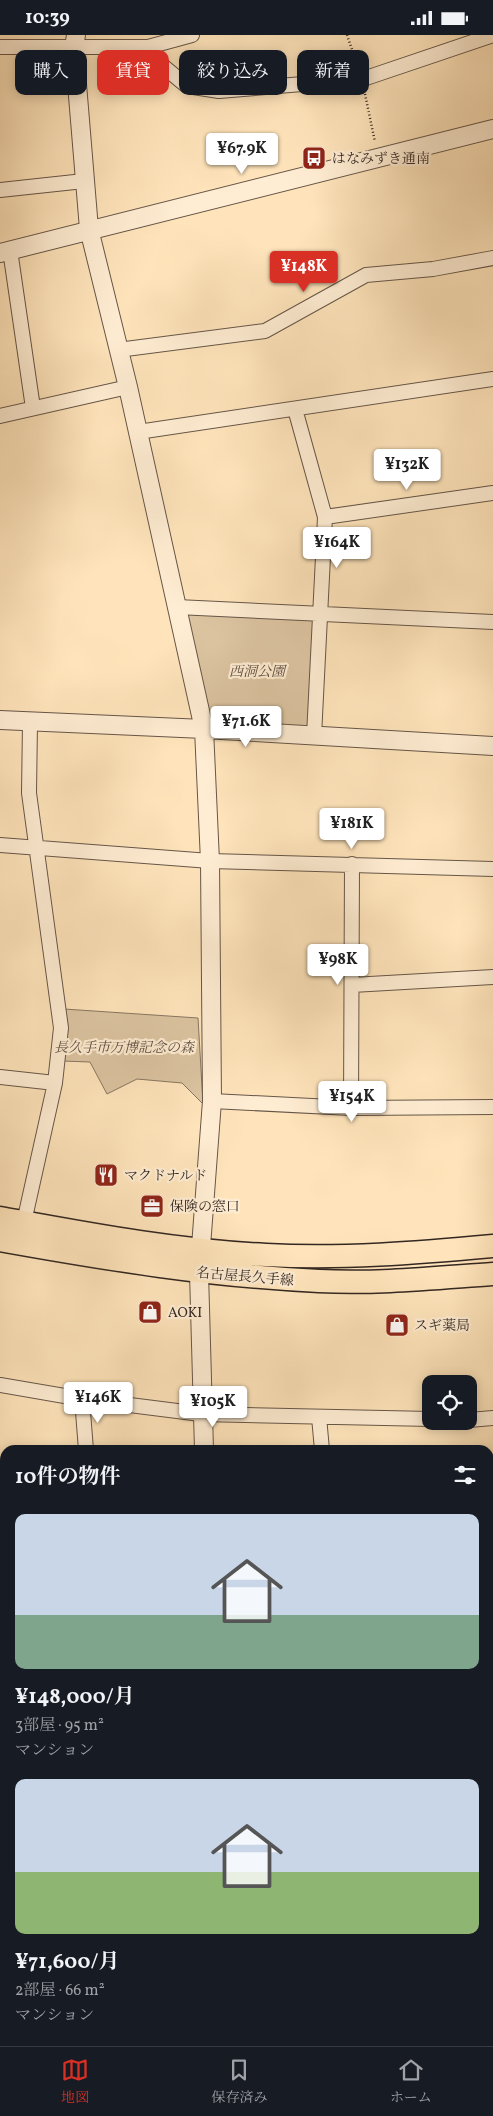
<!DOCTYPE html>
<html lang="ja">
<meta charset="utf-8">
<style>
:root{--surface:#171b24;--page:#20242c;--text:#f1f3f6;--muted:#9ea1a6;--line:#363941;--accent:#d93025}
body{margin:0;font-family:Vollkorn,"Noto Serif JP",serif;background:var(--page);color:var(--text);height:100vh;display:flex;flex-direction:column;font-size:19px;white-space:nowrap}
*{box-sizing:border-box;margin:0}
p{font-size:16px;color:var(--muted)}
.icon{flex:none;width:28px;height:28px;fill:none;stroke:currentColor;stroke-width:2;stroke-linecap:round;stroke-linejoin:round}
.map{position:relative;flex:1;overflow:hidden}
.sheet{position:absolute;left:0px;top:1410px;width:494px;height:601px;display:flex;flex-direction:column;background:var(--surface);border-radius:15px 15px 0 0;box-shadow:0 2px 12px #0003}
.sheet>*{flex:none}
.hud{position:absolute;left:15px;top:15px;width:464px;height:45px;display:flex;gap:10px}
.tools{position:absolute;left:422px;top:1340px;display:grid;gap:10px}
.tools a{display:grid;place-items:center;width:55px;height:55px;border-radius:10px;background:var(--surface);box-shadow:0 2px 12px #0003;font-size:25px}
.price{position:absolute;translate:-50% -42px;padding:0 11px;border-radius:5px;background:#fff;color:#222;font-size:16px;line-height:32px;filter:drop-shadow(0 1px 2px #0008)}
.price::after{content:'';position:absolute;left:50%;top:30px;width:15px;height:11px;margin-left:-8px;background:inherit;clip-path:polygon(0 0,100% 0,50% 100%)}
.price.active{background:var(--accent);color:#fff}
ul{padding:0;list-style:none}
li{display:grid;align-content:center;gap:10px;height:265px;padding:0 15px}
li span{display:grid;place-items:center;height:155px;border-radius:10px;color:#555}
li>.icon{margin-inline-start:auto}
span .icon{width:90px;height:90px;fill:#fffc;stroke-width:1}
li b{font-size:21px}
h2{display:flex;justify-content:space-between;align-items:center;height:60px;padding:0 15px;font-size:21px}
.tag{padding:0 18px;border-radius:10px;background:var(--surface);box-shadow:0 2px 12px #0003;font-size:18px;line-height:45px}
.tag.active{background:var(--accent);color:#fff}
.status{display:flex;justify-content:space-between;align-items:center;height:35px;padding:0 25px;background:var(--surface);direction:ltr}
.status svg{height:14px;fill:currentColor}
.tab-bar{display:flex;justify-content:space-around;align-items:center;height:70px;border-top:1px solid var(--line);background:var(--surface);font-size:14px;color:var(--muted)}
.tab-bar a{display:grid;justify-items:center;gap:2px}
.tab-bar .active{color:var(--accent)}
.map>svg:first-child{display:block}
</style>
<div class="status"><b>10:39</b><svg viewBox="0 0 49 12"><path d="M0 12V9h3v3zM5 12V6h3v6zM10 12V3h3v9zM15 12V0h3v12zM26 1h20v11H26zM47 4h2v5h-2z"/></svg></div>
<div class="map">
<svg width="493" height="2011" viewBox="0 0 493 2011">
<rect width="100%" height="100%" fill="#ffe4bb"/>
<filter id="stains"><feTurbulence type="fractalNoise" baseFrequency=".004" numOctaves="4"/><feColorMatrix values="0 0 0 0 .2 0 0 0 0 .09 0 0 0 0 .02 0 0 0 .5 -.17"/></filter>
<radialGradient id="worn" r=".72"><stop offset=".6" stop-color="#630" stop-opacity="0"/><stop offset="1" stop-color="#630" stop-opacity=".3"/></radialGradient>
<path fill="#dcc4a1" stroke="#887662" d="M 184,578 L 315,582 L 312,695 L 210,688 Z
M 64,974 L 198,983 L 203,1069 L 182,1048 L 137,1044 L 107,1059 L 90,1027 L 62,1026 Z
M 0,1454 L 5,1454 L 5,1553 L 0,1552 Z"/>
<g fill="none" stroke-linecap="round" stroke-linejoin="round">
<g stroke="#665648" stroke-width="16">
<path id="minor" d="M 0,12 L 148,12 L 192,0
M 148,12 L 158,27 L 187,51 L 219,56 L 363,44 L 493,0
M 0,155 L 84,146
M 10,215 L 33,373
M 118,315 L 265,296 L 366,240 L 433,234 L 493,223
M 295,374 L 325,482 L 314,701
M 0,381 L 128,352
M 138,397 L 493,344
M 325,482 L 493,458
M 177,572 L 493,587
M 0,810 L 210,826 L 493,834
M 352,950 L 493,942
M 0,1042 L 55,1048
M 212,1066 L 351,1073 L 493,1072
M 351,1073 L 352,829
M 24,1187 L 55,1048 L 61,993 L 29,758 L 30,688
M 0,1350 L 82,1364 L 201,1379 L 431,1384
M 82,1364 L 86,1415
M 319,1382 L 322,1415
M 469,1385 L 493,1383
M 0,1449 L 5,1450
M 489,1493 L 493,1493
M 489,1608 L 493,1608
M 489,1723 L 493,1723
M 0,1727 L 5,1747
M 489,1913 L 493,1917
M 96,2006 L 97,2011
M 200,2011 L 232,2006"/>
</g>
<g stroke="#665648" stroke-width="20">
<path id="tertiary" d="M 76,0 L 74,13 L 89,194 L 128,352 L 204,694 L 210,826 L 212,1066 L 199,1238 L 204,1415
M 0,218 L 493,94
M 0,685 L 204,694 L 493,711
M 0,1566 L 5,1566
M 405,2006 L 410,2011
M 231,2011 L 234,2006"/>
</g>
<g stroke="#332722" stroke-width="25">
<path id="primary" d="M 0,1183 C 88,1199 177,1216 266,1220 C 342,1224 417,1218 493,1211
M 0,1205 C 106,1224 211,1241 319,1246 C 377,1249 435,1243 493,1239"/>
</g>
<path stroke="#332722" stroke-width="2.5" stroke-dasharray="1 2.5" stroke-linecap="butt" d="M 347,0 L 358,32
M 365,59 L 375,107"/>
<use href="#minor" stroke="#ffedd3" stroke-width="14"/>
<use href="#tertiary" stroke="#ffedd3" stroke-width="18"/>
<use href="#primary" stroke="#ffe4bb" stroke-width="22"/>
</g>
<defs>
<g id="bus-square" transform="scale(1.25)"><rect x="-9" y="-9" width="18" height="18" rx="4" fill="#8f2418" stroke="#ffedd3"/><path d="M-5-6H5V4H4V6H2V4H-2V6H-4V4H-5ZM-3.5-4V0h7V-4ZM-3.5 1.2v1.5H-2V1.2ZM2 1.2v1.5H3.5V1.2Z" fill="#fff"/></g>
<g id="restaurant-square" transform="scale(1.25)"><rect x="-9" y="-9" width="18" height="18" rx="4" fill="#8f2418" stroke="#ffedd3"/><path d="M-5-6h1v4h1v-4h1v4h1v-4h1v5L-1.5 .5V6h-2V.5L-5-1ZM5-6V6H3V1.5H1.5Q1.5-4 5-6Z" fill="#fff"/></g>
<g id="office-square" transform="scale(1.25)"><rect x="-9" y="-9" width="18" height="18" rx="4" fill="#8f2418" stroke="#ffedd3"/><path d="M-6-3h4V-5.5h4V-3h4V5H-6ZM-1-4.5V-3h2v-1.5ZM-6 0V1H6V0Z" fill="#fff"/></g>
<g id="shop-square" transform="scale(1.25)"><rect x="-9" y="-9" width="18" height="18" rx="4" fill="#8f2418" stroke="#ffedd3"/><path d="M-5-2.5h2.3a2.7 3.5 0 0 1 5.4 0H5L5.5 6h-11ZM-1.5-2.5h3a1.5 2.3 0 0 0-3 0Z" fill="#fff"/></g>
</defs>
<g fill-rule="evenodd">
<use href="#bus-square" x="314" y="123"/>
<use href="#restaurant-square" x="106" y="1140"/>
<use href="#office-square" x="152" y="1171"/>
<use href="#shop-square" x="150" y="1277"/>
<use href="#shop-square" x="397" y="1290"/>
</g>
<g text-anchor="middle" stroke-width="4.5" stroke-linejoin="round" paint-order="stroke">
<g font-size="14" fill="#332722" stroke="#ffedd3" text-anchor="start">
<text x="332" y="128">はなみずき通南</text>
<text x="124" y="1145">マクドナルド</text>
<text x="170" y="1176">保険の窓口</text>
<text x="168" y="1282">AOKI</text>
<text x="414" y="1295">スギ薬局</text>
</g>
<g font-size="14" font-style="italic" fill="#5d4e42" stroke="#ffedd3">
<text x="257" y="641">西洞公園</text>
<text x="124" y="1017">長久手市万博記念の森</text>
</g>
<g font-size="14" fill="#332722" stroke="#ffedd3">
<text transform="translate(245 1241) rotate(5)" y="5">名古屋長久手線</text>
</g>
</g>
<rect width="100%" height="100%" filter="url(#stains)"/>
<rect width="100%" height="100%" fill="url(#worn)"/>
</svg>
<div class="tools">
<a><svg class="icon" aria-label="locate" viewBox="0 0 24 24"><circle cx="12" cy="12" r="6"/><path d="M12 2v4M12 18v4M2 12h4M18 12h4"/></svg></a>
</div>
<b class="price" style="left:242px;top:140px">¥67.9K</b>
<b class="price active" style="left:304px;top:258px">¥148K</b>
<b class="price" style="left:407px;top:456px">¥132K</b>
<b class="price" style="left:337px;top:534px">¥164K</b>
<b class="price" style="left:246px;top:713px">¥71.6K</b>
<b class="price" style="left:352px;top:815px">¥181K</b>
<b class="price" style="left:338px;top:951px">¥98K</b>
<b class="price" style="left:352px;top:1088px">¥154K</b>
<b class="price" style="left:98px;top:1389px">¥146K</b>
<b class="price" style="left:213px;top:1393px">¥105K</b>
<div class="hud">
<a class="tag">購入</a>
<a class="tag active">賃貸</a>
<a class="tag">絞り込み</a>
<a class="tag">新着</a>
</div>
<section class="sheet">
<h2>10件の物件<svg class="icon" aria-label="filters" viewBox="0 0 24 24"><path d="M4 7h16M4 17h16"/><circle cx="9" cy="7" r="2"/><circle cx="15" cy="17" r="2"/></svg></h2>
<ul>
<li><span style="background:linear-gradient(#c9d6e8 65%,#7fa58c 0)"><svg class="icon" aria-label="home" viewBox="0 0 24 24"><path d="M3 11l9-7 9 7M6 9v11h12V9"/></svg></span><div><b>¥148,000/月</b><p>3部屋 · 95 m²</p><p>マンション</p></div></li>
<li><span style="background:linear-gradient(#c9d6e8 60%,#8fb573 0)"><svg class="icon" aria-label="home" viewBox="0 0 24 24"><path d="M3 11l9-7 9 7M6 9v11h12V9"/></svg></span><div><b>¥71,600/月</b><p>2部屋 · 66 m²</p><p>マンション</p></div></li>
</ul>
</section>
</div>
<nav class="tab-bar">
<a class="active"><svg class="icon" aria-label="map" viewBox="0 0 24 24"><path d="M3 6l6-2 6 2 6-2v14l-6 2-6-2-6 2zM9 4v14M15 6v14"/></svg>地図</a>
<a><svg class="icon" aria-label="saved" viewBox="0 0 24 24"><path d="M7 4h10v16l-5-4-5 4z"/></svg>保存済み</a>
<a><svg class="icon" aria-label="home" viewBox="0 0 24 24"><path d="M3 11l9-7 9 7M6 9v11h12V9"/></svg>ホーム</a>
</nav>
